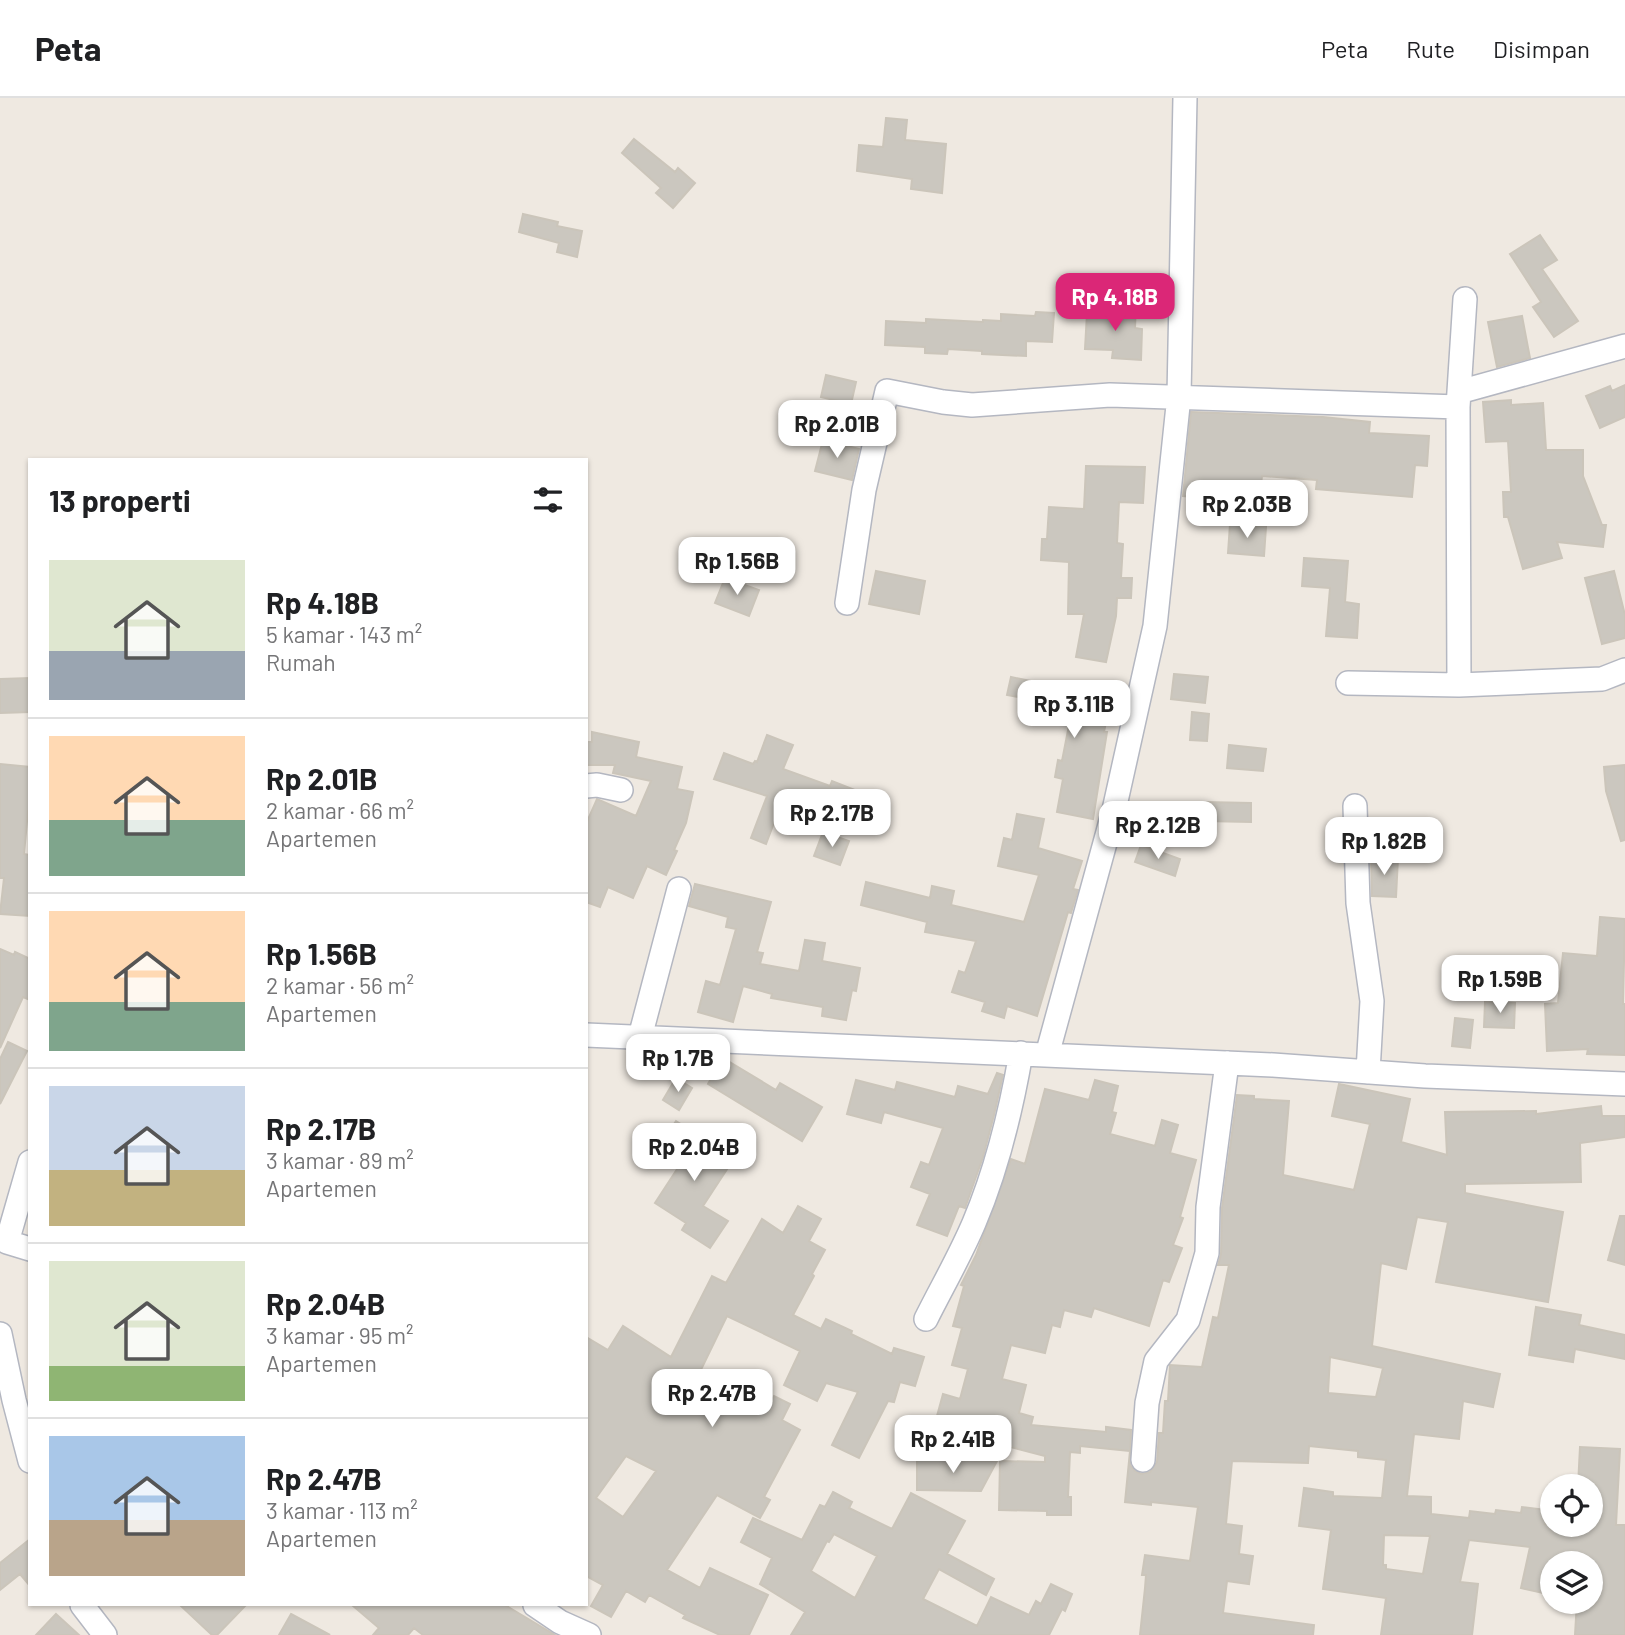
<!DOCTYPE html>
<html lang="id">
<meta charset="utf-8">
<style>
:root{--surface:#fff;--page:#f6f6f6;--text:#202124;--muted:#757577;--line:#e0e0e0;--accent:#db2777}
body{margin:0;font-family:Barlow,sans-serif;background:var(--page);color:var(--text);height:100vh;display:flex;flex-direction:column;font-size:26px;white-space:nowrap}
*{box-sizing:border-box;margin:0}
p{font-size:23px;color:var(--muted)}
.icon{flex:none;width:38px;height:38px;fill:none;stroke:currentColor;stroke-width:2;stroke-linecap:round;stroke-linejoin:round}
.map{position:relative;flex:1;overflow:hidden}
.sheet{position:absolute;left:28px;top:360px;width:560px;height:1148px;display:flex;flex-direction:column;background:var(--surface);border-radius:0px;box-shadow:0 2px 5px #0004}
.sheet>*{flex:none}
.controls{position:absolute;left:1540px;top:1376px;display:grid;gap:14px}
.controls a{display:grid;place-items:center;width:63px;height:63px;border-radius:50%;background:var(--surface);box-shadow:0 2px 5px #0004;font-size:35px}
.price{position:absolute;translate:-50% -60px;padding:0 16px;border-radius:14px;background:#fff;color:#222;font-size:23px;line-height:46px;filter:drop-shadow(0 2px 4px #0008)}
.price::after{content:'';position:absolute;left:50%;top:42px;width:21px;height:16px;margin-left:-10px;background:inherit;clip-path:polygon(0 0,100% 0,50% 100%)}
.price.on{background:var(--accent);color:#fff}
ul{padding:0;list-style:none}
li{display:flex;align-items:center;gap:21px;height:175px;padding:0 21px}
li+li{border-top:2px solid var(--line)}
li span{display:grid;place-items:center;flex:none;width:196px;height:140px;border-radius:0px;color:#555}
li>.icon{margin-inline-start:auto}
span .icon{width:84px;height:84px;fill:#fffc;stroke-width:1}
li b{font-size:30px}
h2{display:flex;justify-content:space-between;align-items:center;height:84px;padding:0 21px;font-size:30px}
header{display:flex;align-items:center;gap:42px;box-sizing:border-box;height:98px;padding:0 35px;background:var(--surface);border-bottom:2px solid var(--line)}
header strong{font-size:33px}
nav{display:flex;gap:38px;margin-inline-start:auto;font-size:24px}
.map>svg:first-child{display:block}
</style>
<header>
<strong>Peta</strong>
<nav><a>Peta</a><a>Rute</a><a>Disimpan</a></nav>
</header>
<div class="map">
<svg width="1625" height="1537" viewBox="0 0 1625 1537">
<rect width="100%" height="100%" fill="#efe9e1"/>
<path fill="#cbc7bf" stroke="#cbc5ba" stroke-width="2" fill-rule="evenodd" d="M 886,20 L 907,22 L 905,42 L 946,46 L 942,95 L 911,91 L 912,81 L 857,73 L 859,47 L 883,49 Z
M 634,41 L 675,74 L 678,70 L 695,85 L 673,110 L 656,95 L 661,90 L 622,55 Z
M 523,116 L 558,124 L 557,128 L 582,133 L 577,159 L 557,154 L 559,145 L 519,134 Z
M 1540,137 L 1557,162 L 1542,171 L 1578,223 L 1554,239 L 1533,209 L 1541,204 L 1510,156 Z
M 1119,204 L 1136,205 L 1135,230 L 1142,231 L 1141,262 L 1112,260 L 1113,252 L 1085,251 L 1087,215 L 1118,217 Z
M 1036,214 L 1054,215 L 1052,244 L 1026,243 L 1026,258 L 982,256 L 982,253 L 948,251 L 947,256 L 925,255 L 925,249 L 885,247 L 886,223 L 926,225 L 926,221 L 983,224 L 983,222 L 1001,223 L 1001,216 L 1035,218 Z
M 1522,218 L 1530,260 L 1497,269 L 1488,224 Z
M 826,277 L 856,284 L 851,306 L 821,299 Z
M 1625,287 L 1625,319 L 1600,330 L 1586,298 L 1610,288 L 1612,293 Z
M 1511,302 L 1511,307 L 1543,305 L 1546,352 L 1583,352 L 1583,378 L 1602,427 L 1606,427 L 1603,449 L 1557,444 L 1562,460 L 1523,471 L 1508,419 L 1504,419 L 1503,394 L 1511,394 L 1508,343 L 1486,344 L 1483,304 Z
M 1191,314 L 1323,319 L 1370,324 L 1369,335 L 1429,338 L 1427,368 L 1415,367 L 1412,399 L 1316,391 L 1317,382 L 1262,378 L 1260,396 L 1223,393 L 1223,401 L 1183,398 Z
M 823,342 L 859,351 L 852,382 L 815,373 Z
M 1086,368 L 1145,369 L 1143,405 L 1119,404 L 1117,445 L 1123,446 L 1121,480 L 1132,480 L 1131,500 L 1117,500 L 1116,518 L 1106,564 L 1076,559 L 1084,516 L 1068,516 L 1069,464 L 1041,462 L 1042,441 L 1047,441 L 1049,409 L 1084,411 Z
M 1230,426 L 1266,429 L 1264,458 L 1228,455 Z
M 1304,460 L 1348,463 L 1345,504 L 1359,506 L 1357,540 L 1326,538 L 1330,490 L 1302,488 Z
M 876,473 L 925,483 L 919,516 L 869,506 Z
M 1614,473 L 1625,517 L 1625,540 L 1602,546 L 1585,480 Z
M 725,480 L 759,492 L 749,518 L 715,505 Z
M 1174,576 L 1208,579 L 1205,605 L 1171,601 Z
M 1011,579 L 1111,599 L 1104,634 L 1107,634 L 1093,721 L 1057,714 L 1063,681 L 1055,679 L 1058,662 L 1062,663 L 1070,622 L 1052,619 L 1054,611 L 1029,607 L 1030,601 L 1007,597 Z
M 30,580 L 30,614 L 0,615 L 0,581 Z
M 1192,614 L 1209,616 L 1207,643 L 1190,642 Z
M 592,634 L 639,644 L 636,659 L 682,669 L 677,691 L 693,694 L 686,725 L 674,752 L 677,753 L 666,777 L 647,768 L 633,800 L 608,789 L 600,809 L 586,804 L 586,726 L 597,701 L 636,718 L 651,683 L 613,675 L 615,667 L 586,667 L 586,644 L 592,644 Z
M 767,637 L 793,647 L 783,671 L 830,688 L 832,683 L 855,692 L 840,731 L 780,709 L 766,746 L 751,740 L 767,698 L 714,681 L 724,655 L 753,666 L 755,663 L 757,664 Z
M 1229,647 L 1266,651 L 1263,673 L 1227,670 Z
M 0,666 L 30,669 L 30,713 L 28,713 L 24,756 L 30,757 L 30,818 L 0,816 L 4,780 L 0,780 Z
M 1625,667 L 1625,742 L 1621,743 L 1606,693 L 1604,669 Z
M 1204,704 L 1251,705 L 1251,724 L 1204,723 Z
M 1017,716 L 1044,721 L 1038,750 L 1082,763 L 1073,791 L 1078,792 L 1071,815 L 1068,814 L 1037,918 L 1007,908 L 1004,920 L 982,913 L 985,904 L 952,894 L 959,873 L 965,875 L 976,843 L 925,834 L 927,824 L 861,807 L 866,784 L 930,800 L 932,788 L 954,793 L 951,807 L 1024,824 L 1039,777 L 998,768 L 1004,740 L 1012,742 Z
M 823,734 L 849,743 L 840,767 L 814,758 Z
M 1141,747 L 1180,761 L 1175,778 L 1135,764 Z
M 1371,759 L 1398,760 L 1396,799 L 1372,798 Z
M 695,786 L 771,804 L 757,854 L 763,855 L 760,866 L 799,873 L 805,842 L 825,845 L 822,863 L 860,870 L 856,893 L 852,892 L 846,922 L 822,918 L 823,909 L 771,900 L 772,896 L 743,888 L 733,924 L 698,914 L 706,883 L 720,887 L 736,831 L 726,829 L 728,819 L 689,808 Z
M 1600,819 L 1625,821 L 1623,906 L 1625,906 L 1625,957 L 1587,956 L 1588,951 L 1547,953 L 1545,906 L 1558,905 L 1563,855 L 1597,858 Z
M 0,851 L 14,857 L 15,854 L 30,861 L 30,902 L 23,899 L 0,950 Z
M 1485,904 L 1515,905 L 1514,930 L 1484,929 Z
M 1455,920 L 1473,922 L 1470,950 L 1452,948 Z
M 8,944 L 27,953 L 0,1006 L 0,961 Z
M 723,960 L 776,992 L 780,985 L 822,1009 L 802,1043 L 708,986 Z
M 997,975 L 1003,977 L 994,1017 L 983,1059 L 965,1110 L 959,1108 L 947,1138 L 917,1127 L 930,1096 L 911,1089 L 921,1064 L 929,1067 L 943,1030 L 884,1014 L 881,1025 L 847,1016 L 856,982 L 895,992 L 897,984 L 955,999 L 958,988 L 988,996 Z
M 676,980 L 692,990 L 679,1012 L 663,1002 Z
M 1095,982 L 1118,988 L 1112,1014 L 1116,1015 L 1110,1036 L 1155,1048 L 1162,1022 L 1178,1027 L 1170,1055 L 1196,1062 L 1180,1119 L 1183,1120 L 1173,1147 L 1182,1150 L 1169,1184 L 1163,1182 L 1149,1228 L 1094,1210 L 1091,1219 L 1064,1212 L 1060,1229 L 1052,1227 L 1045,1255 L 1011,1247 L 1002,1281 L 1026,1287 L 1019,1315 L 1033,1319 L 1031,1327 L 1106,1334 L 1106,1329 L 1131,1332 L 1130,1367 L 1135,1373 L 1141,1376 L 1150,1374 L 1157,1364 L 1159,1335 L 1163,1335 L 1165,1303 L 1168,1303 L 1170,1267 L 1202,1269 L 1213,1219 L 1218,1220 L 1229,1167 L 1218,1167 L 1221,1156 L 1222,1110 L 1237,997 L 1254,998 L 1254,1001 L 1289,1003 L 1283,1077 L 1354,1092 L 1370,1026 L 1332,1018 L 1339,986 L 1410,1001 L 1401,1044 L 1447,1057 L 1445,1014 L 1536,1013 L 1536,1016 L 1601,1008 L 1602,1018 L 1625,1018 L 1625,1039 L 1580,1045 L 1581,1084 L 1465,1086 L 1465,1095 L 1563,1114 L 1548,1204 L 1436,1184 L 1448,1124 L 1417,1119 L 1406,1171 L 1381,1165 L 1372,1248 L 1500,1276 L 1493,1309 L 1463,1303 L 1459,1341 L 1414,1336 L 1407,1398 L 1431,1399 L 1431,1416 L 1469,1420 L 1470,1413 L 1495,1416 L 1496,1412 L 1521,1415 L 1522,1409 L 1547,1412 L 1545,1426 L 1591,1426 L 1591,1388 L 1578,1388 L 1580,1349 L 1620,1351 L 1616,1427 L 1625,1427 L 1625,1537 L 1575,1537 L 1577,1503 L 1591,1503 L 1591,1465 L 1552,1465 L 1552,1497 L 1521,1490 L 1530,1449 L 1469,1442 L 1460,1484 L 1478,1486 L 1472,1537 L 1381,1537 L 1386,1500 L 1323,1491 L 1331,1432 L 1299,1428 L 1304,1390 L 1333,1394 L 1333,1398 L 1382,1400 L 1386,1362 L 1358,1359 L 1358,1353 L 1309,1348 L 1308,1365 L 1232,1363 L 1226,1426 L 1242,1428 L 1239,1456 L 1253,1458 L 1249,1486 L 1227,1483 L 1223,1515 L 1314,1527 L 1313,1537 L 1140,1537 L 1145,1490 L 1146,1477 L 1142,1477 L 1145,1457 L 1190,1463 L 1198,1409 L 1151,1404 L 1151,1407 L 1125,1404 L 1130,1353 L 1080,1348 L 1080,1355 L 1070,1354 L 1068,1399 L 1071,1399 L 1071,1417 L 1047,1417 L 1047,1413 L 999,1412 L 1000,1363 L 1045,1364 L 1045,1358 L 934,1329 L 943,1296 L 960,1301 L 968,1271 L 952,1267 L 962,1230 L 953,1228 L 964,1188 L 961,1187 L 976,1157 L 1011,1061 L 1025,1066 L 1045,991 L 1089,1002 ZM 1330,1259 L 1383,1270 L 1376,1299 L 1328,1295 ZM 1384,1437 L 1430,1438 L 1423,1476 L 1386,1471 L 1386,1467 L 1383,1467 Z
M 676,1023 L 714,1047 L 713,1049 L 733,1062 L 703,1108 L 728,1123 L 710,1150 L 682,1132 L 686,1125 L 655,1105 L 683,1062 L 660,1047 Z
M 798,1108 L 821,1121 L 809,1143 L 825,1152 L 812,1176 L 814,1178 L 793,1217 L 821,1231 L 826,1221 L 852,1233 L 851,1236 L 892,1256 L 894,1250 L 924,1259 L 915,1288 L 900,1284 L 894,1304 L 888,1303 L 859,1360 L 832,1347 L 858,1294 L 826,1285 L 817,1303 L 784,1287 L 800,1253 L 727,1218 L 695,1284 L 743,1309 L 747,1301 L 767,1311 L 774,1298 L 790,1306 L 782,1322 L 800,1332 L 764,1399 L 770,1402 L 760,1420 L 717,1397 L 667,1472 L 700,1490 L 710,1470 L 768,1497 L 749,1537 L 720,1537 L 683,1520 L 685,1517 L 649,1497 L 645,1504 L 626,1493 L 611,1519 L 591,1508 L 603,1487 L 586,1478 L 586,1239 L 608,1252 L 623,1228 L 671,1259 L 712,1178 L 726,1185 L 762,1121 L 783,1135 ZM 626,1358 L 656,1373 L 623,1419 L 596,1400 Z
M 1620,1118 L 1625,1118 L 1625,1167 L 1608,1162 Z
M 1536,1209 L 1581,1217 L 1579,1227 L 1625,1237 L 1625,1261 L 1575,1251 L 1573,1264 L 1529,1257 Z
M 917,1361 L 997,1363 L 981,1393 L 917,1392 Z
M 833,1394 L 852,1404 L 849,1410 L 892,1431 L 911,1395 L 965,1423 L 947,1456 L 994,1481 L 986,1497 L 939,1471 L 923,1501 L 977,1528 L 991,1499 L 1029,1517 L 1036,1503 L 1041,1506 L 1051,1486 L 1072,1496 L 1065,1513 L 1062,1511 L 1049,1537 L 791,1537 L 805,1514 L 760,1486 L 772,1460 L 741,1444 L 753,1420 L 802,1442 L 820,1407 L 825,1409 ZM 834,1436 L 877,1458 L 855,1500 L 811,1473 L 827,1443 L 829,1444 Z
M 30,1441 L 30,1488 L 20,1476 L 0,1492 L 0,1465 Z
M 180,1507 L 246,1507 L 217,1537 L 212,1537 Z
M 352,1507 L 505,1507 L 555,1537 L 423,1537 L 414,1530 L 408,1537 L 373,1537 L 379,1530 Z
M 56,1516 L 79,1537 L 36,1537 Z
M 291,1516 L 330,1537 L 279,1537 Z"/>
<g fill="none" stroke-linecap="round" stroke-linejoin="round">
<g stroke="#b4b7c1" stroke-width="26">
<path id="minor" d="M 1459,294 L 1625,248
M 847,505 L 864,392 L 887,293 L 943,304 L 972,307 L 1110,297 L 1458,309
M 1348,585 L 1459,587 L 1602,581 L 1625,572
M 1459,587 L 1458,309 L 1465,201
M 586,688 L 597,687 L 621,692
M 1355,708 L 1358,805 L 1372,903 L 1368,974
M 586,937 L 1273,967 L 1425,978 L 1625,986
M 640,939 L 679,791
M 1047,957 L 1114,712 L 1155,528 L 1179,298 L 1185,0
M 30,1064 L 7,1144 L 30,1151
M 926,1221 C 942,1189 960,1158 974,1125 C 997,1071 1011,1013 1021,955
M 0,1236 L 14,1302 L 30,1363
M 1143,1362 L 1147,1305 L 1156,1263 L 1188,1222 L 1207,1155 L 1208,1109 L 1227,965
M 82,1507 L 105,1537
M 535,1507 L 560,1524 L 589,1537"/>
</g>
<use href="#minor" stroke="#fff" stroke-width="23"/>
</g>
</svg>
<div class="controls">
<a><svg class="icon" aria-label="locate" viewBox="0 0 24 24"><circle cx="12" cy="12" r="6"/><path d="M12 2v4M12 18v4M2 12h4M18 12h4"/></svg></a>
<a><svg class="icon" aria-label="layers" viewBox="0 0 24 24"><path d="M12 4l9 5-9 5-9-5zM3 14l9 5 9-5"/></svg></a>
</div>
<b class="price on" style="left:1115px;top:235px">Rp 4.18B</b>
<b class="price" style="left:837px;top:362px">Rp 2.01B</b>
<b class="price" style="left:1247px;top:442px">Rp 2.03B</b>
<b class="price" style="left:737px;top:499px">Rp 1.56B</b>
<b class="price" style="left:1074px;top:642px">Rp 3.11B</b>
<b class="price" style="left:832px;top:751px">Rp 2.17B</b>
<b class="price" style="left:1158px;top:763px">Rp 2.12B</b>
<b class="price" style="left:1384px;top:779px">Rp 1.82B</b>
<b class="price" style="left:1500px;top:917px">Rp 1.59B</b>
<b class="price" style="left:678px;top:996px">Rp 1.7B</b>
<b class="price" style="left:694px;top:1085px">Rp 2.04B</b>
<b class="price" style="left:712px;top:1331px">Rp 2.47B</b>
<b class="price" style="left:953px;top:1377px">Rp 2.41B</b>
<section class="sheet">
<h2>13 properti<svg class="icon" aria-label="filters" viewBox="0 0 24 24"><path d="M4 7h16M4 17h16"/><circle cx="9" cy="7" r="2"/><circle cx="15" cy="17" r="2"/></svg></h2>
<ul>
<li><span style="background:linear-gradient(#dfe7d0 65%,#9aa5b1 0)"><svg class="icon" aria-label="home" viewBox="0 0 24 24"><path d="M3 11l9-7 9 7M6 9v11h12V9"/></svg></span><div><b>Rp 4.18B</b><p>5 kamar · 143 m²</p><p>Rumah</p></div></li>
<li><span style="background:linear-gradient(#ffd9b3 60%,#7fa58c 0)"><svg class="icon" aria-label="home" viewBox="0 0 24 24"><path d="M3 11l9-7 9 7M6 9v11h12V9"/></svg></span><div><b>Rp 2.01B</b><p>2 kamar · 66 m²</p><p>Apartemen</p></div></li>
<li><span style="background:linear-gradient(#ffd9b3 65%,#7fa58c 0)"><svg class="icon" aria-label="home" viewBox="0 0 24 24"><path d="M3 11l9-7 9 7M6 9v11h12V9"/></svg></span><div><b>Rp 1.56B</b><p>2 kamar · 56 m²</p><p>Apartemen</p></div></li>
<li><span style="background:linear-gradient(#c9d6e8 60%,#c2b280 0)"><svg class="icon" aria-label="home" viewBox="0 0 24 24"><path d="M3 11l9-7 9 7M6 9v11h12V9"/></svg></span><div><b>Rp 2.17B</b><p>3 kamar · 89 m²</p><p>Apartemen</p></div></li>
<li><span style="background:linear-gradient(#dfe7d0 75%,#8fb573 0)"><svg class="icon" aria-label="home" viewBox="0 0 24 24"><path d="M3 11l9-7 9 7M6 9v11h12V9"/></svg></span><div><b>Rp 2.04B</b><p>3 kamar · 95 m²</p><p>Apartemen</p></div></li>
<li><span style="background:linear-gradient(#a9c7e8 60%,#b9a48a 0)"><svg class="icon" aria-label="home" viewBox="0 0 24 24"><path d="M3 11l9-7 9 7M6 9v11h12V9"/></svg></span><div><b>Rp 2.47B</b><p>3 kamar · 113 m²</p><p>Apartemen</p></div></li>
</ul>
</section>
</div>
